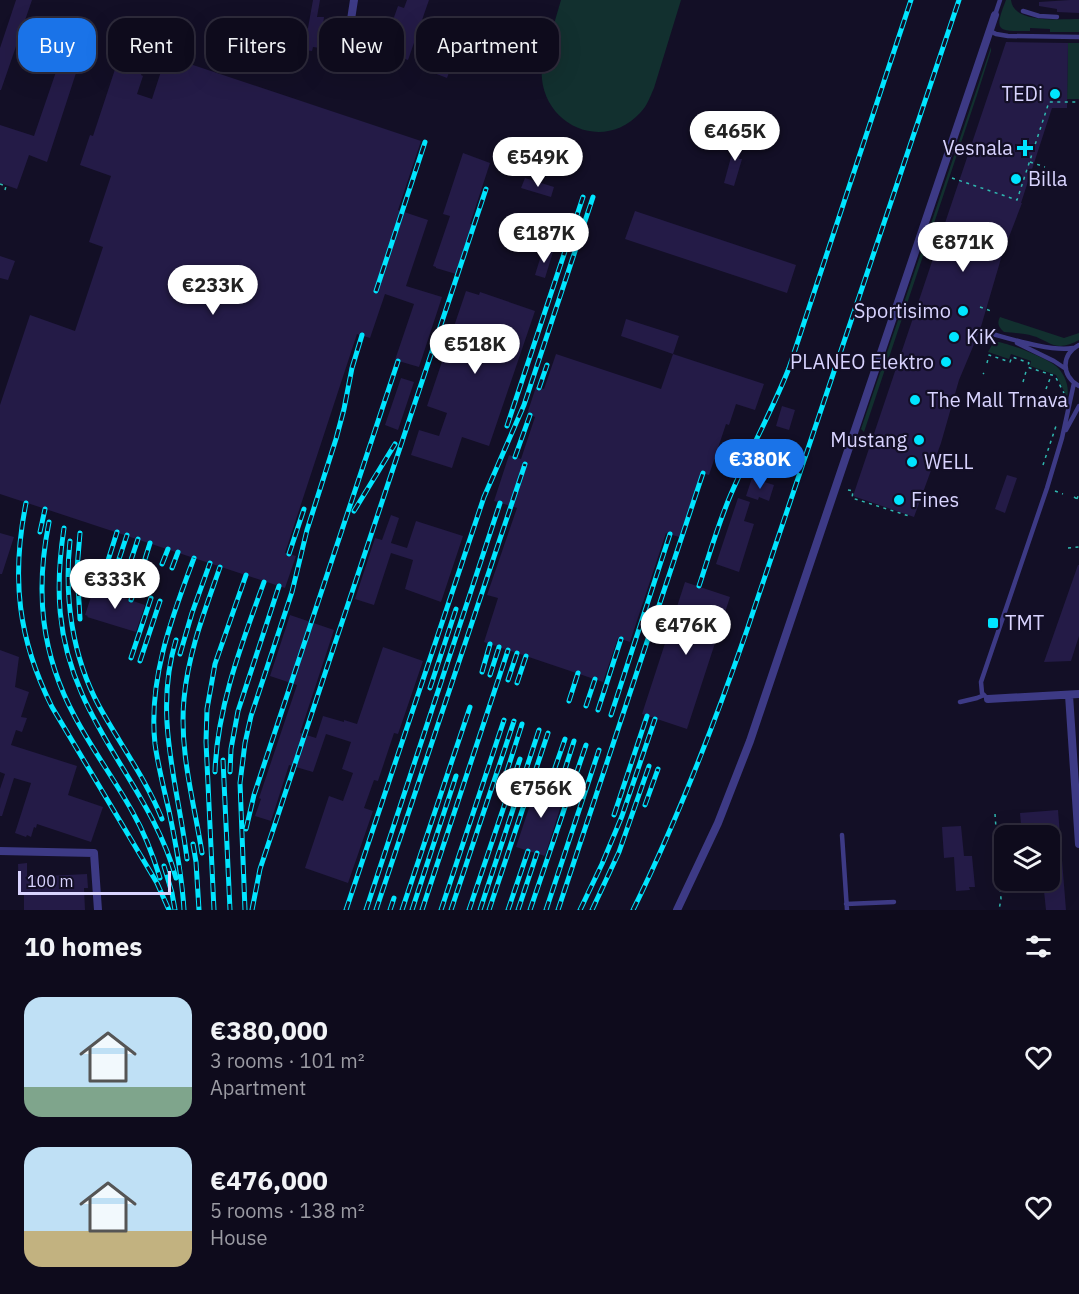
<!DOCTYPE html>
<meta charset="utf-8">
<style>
:root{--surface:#0e0b1c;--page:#1c1929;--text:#f1f3f6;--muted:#9b9ba3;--line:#2e2b3b;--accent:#1a73e8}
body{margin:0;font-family:"IBM Plex Sans",sans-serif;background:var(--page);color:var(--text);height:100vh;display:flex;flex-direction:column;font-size:22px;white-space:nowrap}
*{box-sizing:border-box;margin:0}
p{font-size:20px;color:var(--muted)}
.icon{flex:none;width:33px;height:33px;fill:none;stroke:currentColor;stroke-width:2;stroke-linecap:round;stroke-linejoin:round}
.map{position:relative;height:910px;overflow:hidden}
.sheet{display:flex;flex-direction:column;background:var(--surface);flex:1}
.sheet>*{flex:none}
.banner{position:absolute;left:18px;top:18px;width:600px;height:54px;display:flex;gap:12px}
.controls{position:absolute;left:994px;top:825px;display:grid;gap:12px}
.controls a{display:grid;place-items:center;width:66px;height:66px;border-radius:12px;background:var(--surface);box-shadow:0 6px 24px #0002,0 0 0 2px var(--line);font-size:30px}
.scale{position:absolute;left:18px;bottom:15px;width:153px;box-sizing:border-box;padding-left:6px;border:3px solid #d9d4ff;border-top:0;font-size:16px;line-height:21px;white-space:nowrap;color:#d9d4ff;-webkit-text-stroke:4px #130f26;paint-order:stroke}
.price{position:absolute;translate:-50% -51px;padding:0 14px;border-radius:21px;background:#fff;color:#222;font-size:20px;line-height:39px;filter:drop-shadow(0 2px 3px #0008)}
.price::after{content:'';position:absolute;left:50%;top:36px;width:18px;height:14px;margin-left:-9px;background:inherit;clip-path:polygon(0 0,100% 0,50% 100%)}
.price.selected{background:var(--accent);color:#fff}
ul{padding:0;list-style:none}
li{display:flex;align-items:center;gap:18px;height:150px;padding:0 24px}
li span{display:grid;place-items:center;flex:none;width:168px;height:120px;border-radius:18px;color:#555}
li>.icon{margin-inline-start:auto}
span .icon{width:72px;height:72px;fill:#fffc;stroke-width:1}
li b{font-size:26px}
h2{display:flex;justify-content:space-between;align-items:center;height:72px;padding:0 24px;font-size:26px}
.chip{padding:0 21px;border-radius:18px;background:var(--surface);box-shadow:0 6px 24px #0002,0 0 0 2px var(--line);font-size:21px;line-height:54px}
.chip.selected{background:var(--accent);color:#fff}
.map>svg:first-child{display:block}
</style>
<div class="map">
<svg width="1079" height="910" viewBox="0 0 1079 910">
<rect width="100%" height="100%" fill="#130f26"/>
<path fill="#12302f" d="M 561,0 L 681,0 L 654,88 C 650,97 647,106 640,113 C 601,155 536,122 542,65 Z
M 1006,0 L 1011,0 C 1013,24 1062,19 1079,19 L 1079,32 L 1050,32 L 1050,29 L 1030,28 L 1030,31 C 998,31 993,33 1006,0 Z
M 1068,43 L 1079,43 L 1079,99 L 1067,99 Z
M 991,47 L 991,51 L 977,95 L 864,432 L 861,429 Z
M 1000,317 L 1064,338 L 1079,333 L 1079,340 C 1068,346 1058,349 1047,342 C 1042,340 1038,337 1033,336 C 1024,333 1014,333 1004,332 C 998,327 997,323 1000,317 Z
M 998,342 C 1011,344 1046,358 1056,366 C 1064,373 1070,386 1067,397 L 1056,375 L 1030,366 L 1031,361 L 1011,354 L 1009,359 L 988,352 L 993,343 Z"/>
<path fill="#241b47" d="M 16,0 L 32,0 L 1,90 L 0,90 L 0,48 Z
M 313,0 L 320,0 L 317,17 L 324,17 L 320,48 L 313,47 L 312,51 L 304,50 Z
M 407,0 L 429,0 L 408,60 L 384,52 L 389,38 L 387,37 L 398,6 L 404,8 Z
M 1070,0 L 1079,0 L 1079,13 L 1057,12 L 1057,9 L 1039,6 L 1039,2 Z
M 446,21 L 465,27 L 447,78 L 429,71 Z
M 72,25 L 90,30 L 47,162 L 29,155 L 17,189 L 0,183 L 0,125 L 34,136 Z
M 124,42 L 144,49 L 138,64 L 144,67 L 141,75 L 143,76 L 137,94 L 152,99 L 166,56 L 421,141 L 398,210 L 428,220 L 406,286 L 442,297 L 419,367 L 395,360 L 414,304 L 385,294 L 370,338 L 357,334 L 285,553 L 296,556 L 285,588 L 0,494 L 0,405 L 30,315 L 75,331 L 103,247 L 89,242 L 111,176 L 80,165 L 90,135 L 93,136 Z
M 1006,42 L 1068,43 L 1067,108 L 1052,108 L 1021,203 L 1022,203 L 1002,255 L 980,330 L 959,380 L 941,443 L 914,517 L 853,496 Z
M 737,135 L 745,137 L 739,159 L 742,159 L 734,186 L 724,183 Z
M 463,153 L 490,163 L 470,224 L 472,224 L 456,274 L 436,268 L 436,267 L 433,266 L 450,216 L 443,214 Z
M 525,178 L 554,187 L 551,197 L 521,188 Z
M 635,211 L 796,265 L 787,293 L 625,239 Z
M 543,249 L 553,252 L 545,278 L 535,275 Z
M 0,256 L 15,261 L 8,280 L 0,278 Z
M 466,291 L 479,295 L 480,292 L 535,311 L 489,446 L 462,437 L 452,468 L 411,455 L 419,430 L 439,436 L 447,413 L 427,406 Z
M 626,319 L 679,336 L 673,354 L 621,336 Z
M 556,354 L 661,389 L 673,354 L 764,384 L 755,410 L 736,404 L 729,425 L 726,424 L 709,475 L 701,473 L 679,537 L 666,533 L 630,642 L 618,638 L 603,682 L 484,642 L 498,598 L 487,595 L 517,508 L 494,501 L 509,455 L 521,459 L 535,417 L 527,414 L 536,387 L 544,389 Z
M 401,378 L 414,382 L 398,430 L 385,425 Z
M 782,406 L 795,410 L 789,430 L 776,426 Z
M 763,441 L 783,447 L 776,469 L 763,465 L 762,469 L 755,467 Z
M 1007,475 L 1017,478 L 1005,513 L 995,509 Z
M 752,478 L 774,485 L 769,501 L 759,497 L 758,500 L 746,496 Z
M 738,498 L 750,502 L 744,521 L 754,524 L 739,572 L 716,564 Z
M 391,515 L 399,518 L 391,543 L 407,548 L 416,521 L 463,536 L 441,602 L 405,589 L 413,560 L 391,553 L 374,605 L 355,599 L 375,538 L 382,540 Z
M 0,533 L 14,537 L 2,574 L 0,574 Z
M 1078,565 L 1079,565 L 1079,636 L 1071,661 L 1044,662 Z
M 685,582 L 730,597 L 687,729 L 642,714 Z
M 94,588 L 145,605 L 136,632 L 87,617 L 88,616 L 85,615 Z
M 290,615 L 334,630 L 300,733 L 316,738 L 323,716 L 344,722 L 344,720 L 357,724 L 383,647 L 423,661 L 398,734 L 394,733 L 378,781 L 374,780 L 364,808 L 373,811 L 348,883 L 305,868 L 329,796 L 343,801 L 353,773 L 342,769 L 351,742 L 326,734 L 313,772 L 289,765 L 271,821 L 255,816 L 261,799 L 259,798 L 297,685 L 270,676 Z
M 0,650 L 19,657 L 15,687 L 29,692 L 21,717 L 27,718 L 22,732 L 16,730 L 11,745 L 77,766 L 68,795 L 103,807 L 91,842 L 37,824 L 36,828 L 34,827 L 31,837 L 27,835 L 26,837 L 15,833 L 31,783 L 14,778 L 2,816 L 0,816 L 0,789 L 5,774 L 0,772 Z
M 538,781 L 566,790 L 545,856 L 516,847 Z
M 1058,810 L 1066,910 L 1046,910 L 1044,891 L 1026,892 L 1025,880 L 1050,880 L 1050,836 L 1022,836 L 1020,813 Z
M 961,826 L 964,856 L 972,856 L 975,887 L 969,887 L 970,890 L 956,891 L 954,857 L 944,858 L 942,827 Z
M 27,863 L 27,877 L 87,874 L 88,888 L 84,888 L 85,910 L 24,910 L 24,894 L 19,894 L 18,864 Z"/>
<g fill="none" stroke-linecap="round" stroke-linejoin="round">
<path stroke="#2fb8b0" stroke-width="1.5" stroke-dasharray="3 4.5" stroke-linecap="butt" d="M 1030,162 L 1045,167
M 952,178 L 1017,200 L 1049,102 L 1079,102
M 0,184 L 6,186 L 5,190
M 980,307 L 991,311
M 987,363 L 989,355 L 1010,362 L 1012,357 L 1029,363 L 1027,367 L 1055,376 L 1064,393
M 983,374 L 984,373
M 1023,382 L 1027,368
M 1046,389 L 1051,376
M 1043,465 L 1057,423
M 848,490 L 853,491 L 852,498 L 909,516
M 1055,491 L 1063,494
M 1074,497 L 1079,500
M 1077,499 L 1079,493
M 1068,548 L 1079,547
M 995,814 L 1001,899 L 999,910"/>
<path stroke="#3d3a85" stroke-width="4.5" d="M 1023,11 L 1039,16 L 1057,17
M 995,15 L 1000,0
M 990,31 L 996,34 L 1008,36 L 1079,37
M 989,333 C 1011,339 1052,352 1073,348
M 1017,343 L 1054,361 L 1066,369
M 1079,345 C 1061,355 1061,375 1079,386
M 1066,430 L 1079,406
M 988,699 L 982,693 L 981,682 L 1047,488 L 1062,438 L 1074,383
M 960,702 L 977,698 L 984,695
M 842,835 L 847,910
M 846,904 L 894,902"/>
<path stroke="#3d3a85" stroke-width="8" d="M 348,39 L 354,0
M 1069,695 L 1079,844
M 988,699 L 1079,694
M 0,851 L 94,853 L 98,910
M 677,910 L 718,823 L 750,741 L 995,15"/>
<g stroke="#00e5ff" stroke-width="5">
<path id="rail" d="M 376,291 L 425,142
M 539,388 L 547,365
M 507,426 L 583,197
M 515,457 L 530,415
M 26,503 C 11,578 18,639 52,707 L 157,883 L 169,910
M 354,511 L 395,444
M 49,522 C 35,592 41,654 75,717 C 92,749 114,779 132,811 C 144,832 153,855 160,878
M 64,528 C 55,588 57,638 82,694 C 110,758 157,809 176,878
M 40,532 L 45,509
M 80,533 L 77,569 L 80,619
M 70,541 C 64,597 72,656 99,706 C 120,744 146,779 162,819
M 289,554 L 304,509
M 145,559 L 150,543
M 162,564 L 168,549
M 172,568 L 178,552
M 699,586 C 709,556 718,524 731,494 C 749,452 772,411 789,368 L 911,0
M 99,589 L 117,532
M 108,592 L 127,535
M 119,596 L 138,539
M 131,600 L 134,592
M 176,640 C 153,715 178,785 187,859
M 180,654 L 192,613 L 210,563
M 131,658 L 151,598
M 140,661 L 160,601
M 482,672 L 490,644
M 490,675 L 499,647
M 508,680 L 517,653
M 517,683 L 526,656
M 430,688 L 456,609
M 569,701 L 578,673
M 586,706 L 595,679
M 598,710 L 621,639
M 611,715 L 670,534
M 223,760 L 230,910
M 507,771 L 522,724
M 215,772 C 217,707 242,643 264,582
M 230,772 L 231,749 L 238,711 L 279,586
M 549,785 L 565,739
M 559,788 L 574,741
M 645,805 L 658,769
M 614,815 L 647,716
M 246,829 L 254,795 L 398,361
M 193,844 L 196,862 L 199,910
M 202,853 C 194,802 179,751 184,699 C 188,653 205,610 220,567
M 164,866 L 172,893 L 175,910
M 184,910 C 182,876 176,844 169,811 C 164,789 158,766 155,744 C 148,679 172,617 194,558
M 214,910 L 206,742 L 207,709 L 215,664 L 246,575
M 245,910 L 240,783 L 245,743 L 251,716 L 292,592 L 307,530 L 336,439 L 344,409 L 352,368 L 362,335
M 252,910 L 260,869 L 267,848 L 486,189
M 346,910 L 484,497 L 524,405 L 593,197
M 366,910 L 500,503
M 376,910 L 525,464
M 390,910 L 394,898
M 402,910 L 470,707
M 412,910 L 456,776
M 422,910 L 508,650
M 441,910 L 504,720
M 451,910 L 514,721
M 469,910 L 520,759
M 480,910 L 539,730
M 489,910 L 548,733
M 508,910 L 528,851
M 518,910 L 537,853
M 530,910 L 586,745
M 546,910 L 599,750
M 558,910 L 703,473
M 580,910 L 602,864 L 622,816 L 655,719
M 592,910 L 619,852 L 649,766
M 633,910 C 678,819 714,725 747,630 L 959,0"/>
</g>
<use href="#rail" stroke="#130f26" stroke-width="3" stroke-dasharray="9" stroke-linecap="butt"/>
</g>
<g fill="#00e5ff" stroke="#130f26" stroke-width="2">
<circle cx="1055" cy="94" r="6"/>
<path d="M1022 139h6v6h6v6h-6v6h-6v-6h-6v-6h6z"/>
<circle cx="1016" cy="179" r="6"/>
<circle cx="963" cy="311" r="6"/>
<circle cx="954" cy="337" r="6"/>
<circle cx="946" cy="362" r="6"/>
<circle cx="915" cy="400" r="6"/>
<circle cx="919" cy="440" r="6"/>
<circle cx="912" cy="462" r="6"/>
<circle cx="899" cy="500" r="6"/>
<rect x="987" y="617" width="12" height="12" rx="3"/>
</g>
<g text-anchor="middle" stroke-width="4.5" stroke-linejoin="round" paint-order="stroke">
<g font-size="20" fill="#d9d4ff" stroke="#130f26" text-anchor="start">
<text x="1043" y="101" text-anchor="end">TEDi</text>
<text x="1013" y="155" text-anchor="end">Vesnala</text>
<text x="1028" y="186">Billa</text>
<text x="951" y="318" text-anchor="end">Sportisimo</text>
<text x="966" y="344">KiK</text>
<text x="934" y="369" text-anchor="end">PLANEO Elektro</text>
<text x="927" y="407">The Mall Trnava</text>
<text x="907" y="447" text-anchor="end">Mustang</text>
<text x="924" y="469">WELL</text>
<text x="911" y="507">Fines</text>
<text x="1005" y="630">TMT</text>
</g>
</g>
</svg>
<div class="controls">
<a><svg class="icon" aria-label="layers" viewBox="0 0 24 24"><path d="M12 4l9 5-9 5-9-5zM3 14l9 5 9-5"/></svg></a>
</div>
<div class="scale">100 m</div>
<b class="price" style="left:735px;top:162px">€465K</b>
<b class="price" style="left:538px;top:188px">€549K</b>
<b class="price" style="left:544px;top:264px">€187K</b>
<b class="price" style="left:963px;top:273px">€871K</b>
<b class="price" style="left:213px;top:316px">€233K</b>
<b class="price" style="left:475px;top:375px">€518K</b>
<b class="price selected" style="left:760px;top:490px">€380K</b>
<b class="price" style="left:115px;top:610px">€333K</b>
<b class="price" style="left:686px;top:656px">€476K</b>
<b class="price" style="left:541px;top:819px">€756K</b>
<div class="banner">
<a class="chip selected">Buy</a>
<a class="chip">Rent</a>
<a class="chip">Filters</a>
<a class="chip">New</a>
<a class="chip">Apartment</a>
</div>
</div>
<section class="sheet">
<h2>10 homes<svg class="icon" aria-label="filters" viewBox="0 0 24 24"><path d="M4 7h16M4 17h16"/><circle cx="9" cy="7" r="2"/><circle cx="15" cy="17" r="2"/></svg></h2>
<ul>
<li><span style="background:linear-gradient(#bfe0f5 75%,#7fa58c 0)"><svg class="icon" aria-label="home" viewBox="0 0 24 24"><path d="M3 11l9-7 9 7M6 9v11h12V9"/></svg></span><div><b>€380,000</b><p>3 rooms · 101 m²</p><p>Apartment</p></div><svg class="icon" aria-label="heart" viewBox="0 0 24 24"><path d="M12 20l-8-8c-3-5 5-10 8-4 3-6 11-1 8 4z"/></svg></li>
<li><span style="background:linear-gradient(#bfe0f5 70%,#c2b280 0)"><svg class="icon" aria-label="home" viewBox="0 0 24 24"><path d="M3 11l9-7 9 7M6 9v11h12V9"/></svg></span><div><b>€476,000</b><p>5 rooms · 138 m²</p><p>House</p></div><svg class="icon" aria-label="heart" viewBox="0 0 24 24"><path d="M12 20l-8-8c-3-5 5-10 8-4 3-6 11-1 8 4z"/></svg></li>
</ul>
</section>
